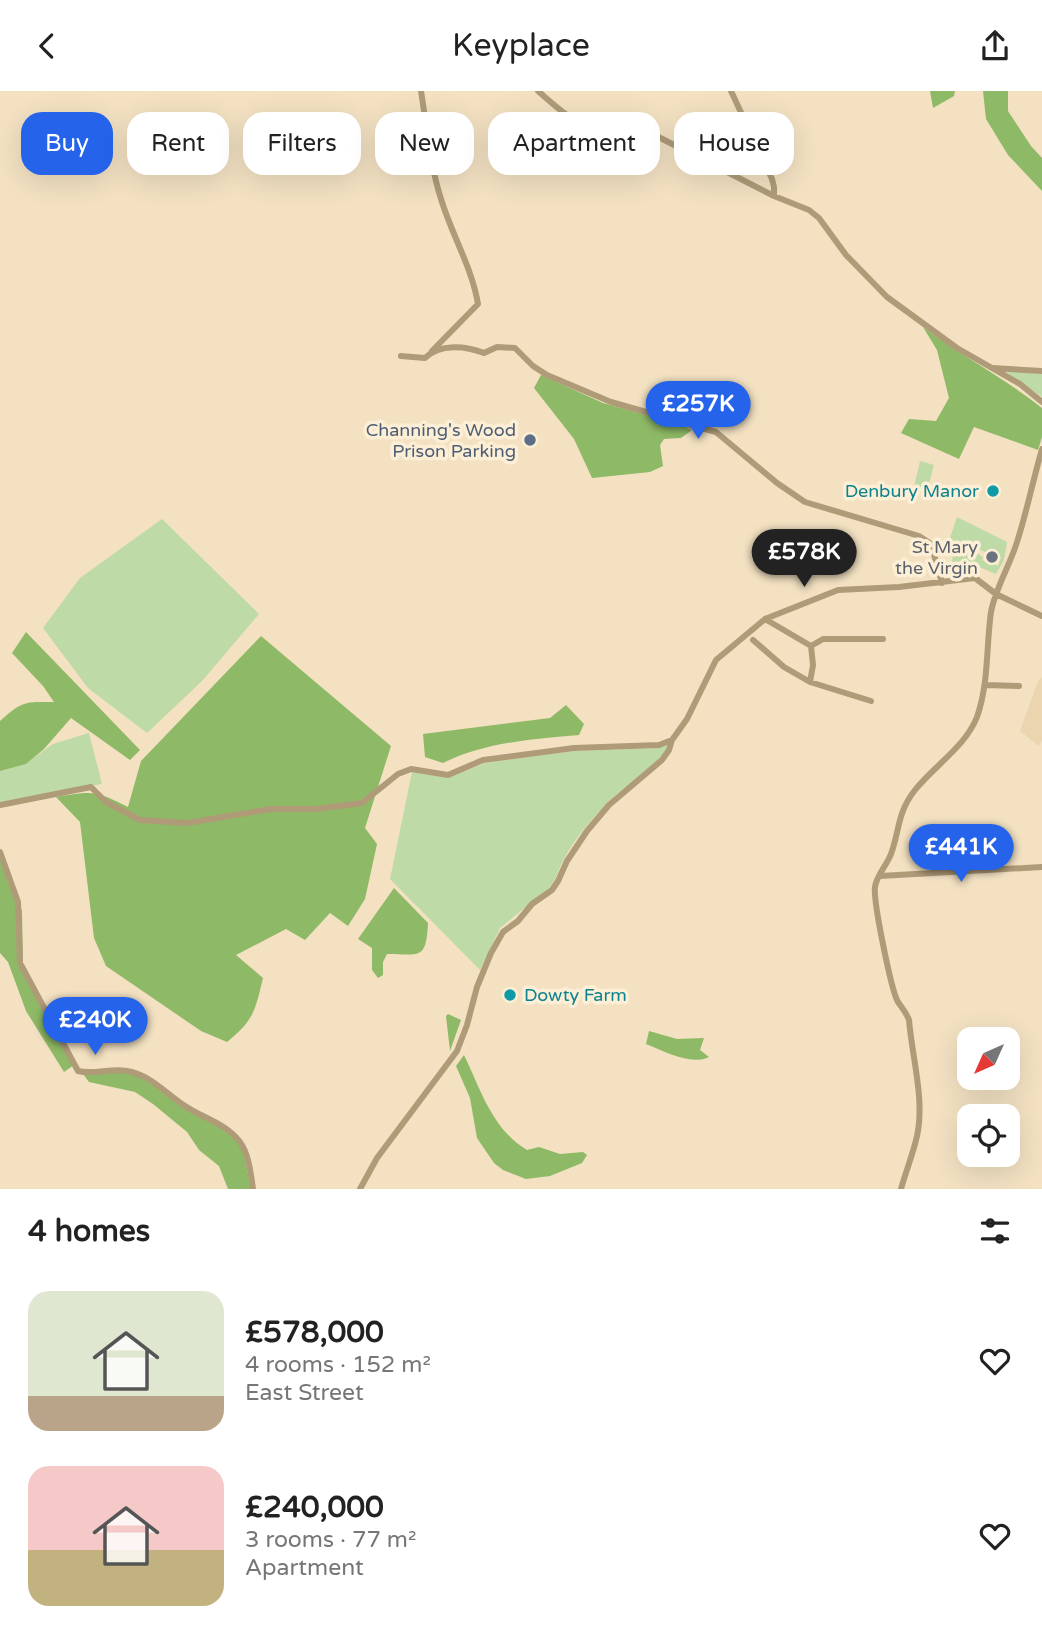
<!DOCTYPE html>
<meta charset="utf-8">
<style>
:root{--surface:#fff;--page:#f6f6f6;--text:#222;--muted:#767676;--accent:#2563eb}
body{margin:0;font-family:"Varela Round",sans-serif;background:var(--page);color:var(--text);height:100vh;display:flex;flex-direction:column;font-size:26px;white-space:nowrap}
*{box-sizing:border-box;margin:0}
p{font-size:23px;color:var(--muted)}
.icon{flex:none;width:38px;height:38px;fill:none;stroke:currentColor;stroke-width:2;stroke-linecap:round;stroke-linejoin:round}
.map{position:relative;height:1098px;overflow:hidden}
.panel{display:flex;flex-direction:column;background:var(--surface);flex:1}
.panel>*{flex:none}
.guide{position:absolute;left:21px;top:21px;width:1001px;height:63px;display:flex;gap:14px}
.needle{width:46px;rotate:225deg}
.fabs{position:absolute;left:957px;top:936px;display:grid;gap:14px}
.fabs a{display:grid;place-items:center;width:63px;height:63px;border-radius:14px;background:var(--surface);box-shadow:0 7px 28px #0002;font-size:35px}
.price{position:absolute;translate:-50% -60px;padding:0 16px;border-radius:24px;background:var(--accent);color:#fff;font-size:23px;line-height:46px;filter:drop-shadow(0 2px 4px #0008)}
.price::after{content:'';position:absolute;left:50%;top:42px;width:21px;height:16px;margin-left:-10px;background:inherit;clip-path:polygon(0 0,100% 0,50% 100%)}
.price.current{background:#222;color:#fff}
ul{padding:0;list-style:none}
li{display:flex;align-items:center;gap:21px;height:175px;padding:0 28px}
li span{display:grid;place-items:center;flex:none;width:196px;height:140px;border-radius:21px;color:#555}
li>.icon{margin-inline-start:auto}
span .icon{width:84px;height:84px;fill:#fffc;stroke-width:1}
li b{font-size:30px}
h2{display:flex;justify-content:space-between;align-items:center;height:84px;padding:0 28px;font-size:30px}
.tag{padding:0 24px;border-radius:21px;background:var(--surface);box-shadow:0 7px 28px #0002;font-size:24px;line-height:63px}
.tag.current{background:var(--accent);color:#fff}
header{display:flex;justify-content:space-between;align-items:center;height:91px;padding:0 28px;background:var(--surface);font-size:32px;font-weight:600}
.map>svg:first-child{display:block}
</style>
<header><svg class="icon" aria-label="back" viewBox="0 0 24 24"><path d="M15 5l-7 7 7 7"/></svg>Keyplace<svg class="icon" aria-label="share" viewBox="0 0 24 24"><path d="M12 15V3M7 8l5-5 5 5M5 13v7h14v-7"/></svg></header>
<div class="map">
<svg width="1042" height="1098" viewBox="0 0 1042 1098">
<rect width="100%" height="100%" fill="#f3e1c2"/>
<path fill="#ead5af" d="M 1042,587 L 1042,649 L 1039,655 L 1020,640 L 1038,590 Z"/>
<path fill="#bedaa6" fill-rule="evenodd" d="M 1003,279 L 1042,283 L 1042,306 L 1041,305 Z
M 920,370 L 934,374 L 927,400 L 914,396 Z
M 957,426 L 1007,451 L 1004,469 L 996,483 L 972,473 L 962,482 L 952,472 L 954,453 L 949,450 ZM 979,458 L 987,462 L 989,459 L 993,461 L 992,464 L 1001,466 L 998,475 L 988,469 L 986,471 L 982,469 L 983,466 L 977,462 Z
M 162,428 L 259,523 L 202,590 L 147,642 L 88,597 L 43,537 L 80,487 Z
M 89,642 L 102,693 L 0,711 L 0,680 L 25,673 L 53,653 Z
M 669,653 C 662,674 623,695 607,712 C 592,728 574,748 564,768 C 558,778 557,788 549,797 L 500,837 L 480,879 L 390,788 L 412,681 L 448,687 L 485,672 L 534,665 L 575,660 L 658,657 Z"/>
<path fill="#8eb966" d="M 930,0 L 955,0 L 954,5 L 933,17 Z
M 983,0 L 1008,0 L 1008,20 L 1031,55 L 1042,67 L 1042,100 L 1008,64 L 986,28 Z
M 923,236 C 962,265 1004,287 1042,317 L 1042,346 L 1038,359 L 974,336 L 959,368 L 901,342 L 909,328 L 936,330 L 949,307 L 937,259 Z
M 541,284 L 603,312 L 682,334 L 692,339 L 681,347 L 664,348 L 660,354 L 663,375 L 650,381 L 592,387 L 574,348 L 534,297 Z
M 26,541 L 140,659 L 130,669 L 71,627 L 44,658 L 26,673 L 0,680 L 0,630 C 23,609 26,611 54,611 L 43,595 L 12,562 Z
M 261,545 L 391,655 L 365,737 L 377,753 L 365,808 L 348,835 L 330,822 L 305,849 L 286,838 L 236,864 L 263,887 C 255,920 254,929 227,951 L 201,940 L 106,875 L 94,847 L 80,731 L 56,706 C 93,700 94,699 128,716 L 141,670 Z
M 566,614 L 584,633 L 579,644 C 533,648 486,651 443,672 L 425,666 L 423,643 L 550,627 Z
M 0,759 L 22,820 L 23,872 L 74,974 L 64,981 L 26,920 L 8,871 L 0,862 Z
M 394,797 L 428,832 C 426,870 420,863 387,863 L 383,871 L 383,884 L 378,887 L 372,879 L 372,857 L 358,848 Z
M 448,923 L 461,929 L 450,960 L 446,925 Z
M 649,940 L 677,948 L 704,947 L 700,959 L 709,966 C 691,975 664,960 646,953 Z
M 464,964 C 481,999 492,1038 527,1059 L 539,1056 L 560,1063 L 583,1061 L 587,1064 L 582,1072 L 550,1085 L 526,1088 L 503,1079 L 494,1072 L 477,1047 L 470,1007 L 456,975 Z
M 104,978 L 141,985 L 205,1025 L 242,1053 L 251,1098 L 228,1098 L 219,1075 L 199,1059 L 187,1041 L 153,1013 L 135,1001 L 89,991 L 83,983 Z"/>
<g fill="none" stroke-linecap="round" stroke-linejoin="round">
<path stroke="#af9b78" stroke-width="6" d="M 421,0 C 427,37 430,76 442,111 C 453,146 472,177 478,213 L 432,260
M 538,0 C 572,30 587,44 635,34 L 774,105 L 809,119 L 819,127 L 846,164 L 887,206 L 957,257 L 1020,293 L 1042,311
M 731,0 L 772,88 L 774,96 L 774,105
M 401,265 L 425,267 C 440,252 466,255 484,262 L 497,256 L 515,257 L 533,275 L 547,284 L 611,311 L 716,341 L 777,392 L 805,411 L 919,445 L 931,453 L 942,492
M 993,277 L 1042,280
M 765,528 L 811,555 L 823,548 L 883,548
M 753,549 L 784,576 L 810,591 L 871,610
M 810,591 L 813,574 L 811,555
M 986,594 L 1019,595
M 0,714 L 91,696 L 106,711 L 140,729 L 187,732 L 271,718 L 316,718 L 362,712 L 398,683 L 411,678 L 448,684 L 483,669 L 574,657 L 659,654 L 672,649
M 0,761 L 18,811 L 20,872 L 78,980 C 94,984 110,977 127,980 C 150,984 163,1000 182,1013 C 201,1027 225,1031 240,1051 C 249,1063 251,1084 253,1098
M 880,785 L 1042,776
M 360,1098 L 377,1067 L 457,960 L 467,934 L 477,896 L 491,862 L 503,841 L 518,830 L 532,813 L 552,799 L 558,790 L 567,770 L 587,740 L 609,714 L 662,669 L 669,659 L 672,649 L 687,628 L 716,569 L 765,528 L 838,499 L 899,496 L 975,487 L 996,503 L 1042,525
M 901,1098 C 906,1080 913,1063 917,1045 C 925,1008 912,966 909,929 C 906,921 902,917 898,911 C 891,899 873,809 875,796 C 876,785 887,774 891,763 C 900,738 897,722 915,699 C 935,674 965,656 977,626 C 989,592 986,556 991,521 C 995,498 1010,474 1017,451 C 1027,420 1033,389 1042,358"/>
</g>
<circle fill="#5c6f8a" stroke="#fdefd6" stroke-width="2.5" cx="530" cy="349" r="7"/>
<g fill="#0f9aa8" stroke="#fdefd6" stroke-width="2.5">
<circle cx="993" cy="400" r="7"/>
<circle cx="510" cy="904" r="7"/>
</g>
<circle fill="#6b7280" stroke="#fdefd6" stroke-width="2.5" cx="992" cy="466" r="7"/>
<g text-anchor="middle" stroke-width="7" stroke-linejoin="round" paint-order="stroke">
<g font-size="18" fill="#4e5e75" stroke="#fdefd6" text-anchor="end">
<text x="516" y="345">Channing's Wood<tspan x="516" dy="21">Prison Parking</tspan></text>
</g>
<g font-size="18" fill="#0d838f" stroke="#fdefd6" text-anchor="end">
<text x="979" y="406">Denbury Manor</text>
<text x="524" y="910" text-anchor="start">Dowty Farm</text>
</g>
<g font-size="18" fill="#5b616d" stroke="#fdefd6" text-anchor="end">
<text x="978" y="462">St Mary<tspan x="978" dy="21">the Virgin</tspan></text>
</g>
</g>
</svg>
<div class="fabs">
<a><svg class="needle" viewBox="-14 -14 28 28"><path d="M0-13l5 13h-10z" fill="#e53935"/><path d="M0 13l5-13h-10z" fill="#767676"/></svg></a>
<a><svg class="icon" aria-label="locate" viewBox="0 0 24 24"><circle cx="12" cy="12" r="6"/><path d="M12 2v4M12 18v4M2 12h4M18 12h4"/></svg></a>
</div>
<b class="price" style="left:698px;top:350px">£257K</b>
<b class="price current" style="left:804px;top:498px">£578K</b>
<b class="price" style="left:961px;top:793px">£441K</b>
<b class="price" style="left:95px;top:966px">£240K</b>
<div class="guide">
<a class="tag current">Buy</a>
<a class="tag">Rent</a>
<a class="tag">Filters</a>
<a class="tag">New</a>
<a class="tag">Apartment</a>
<a class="tag">House</a>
</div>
</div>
<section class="panel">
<h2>4 homes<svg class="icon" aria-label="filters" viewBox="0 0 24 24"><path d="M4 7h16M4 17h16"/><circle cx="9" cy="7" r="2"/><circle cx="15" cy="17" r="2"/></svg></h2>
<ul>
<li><span style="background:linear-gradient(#dfe7d0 75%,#b9a48a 0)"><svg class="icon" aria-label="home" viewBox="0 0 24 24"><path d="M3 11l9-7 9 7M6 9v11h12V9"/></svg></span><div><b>£578,000</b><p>4 rooms · 152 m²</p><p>East Street</p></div><svg class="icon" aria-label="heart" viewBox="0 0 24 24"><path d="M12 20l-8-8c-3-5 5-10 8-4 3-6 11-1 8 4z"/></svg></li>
<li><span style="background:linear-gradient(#f6c9c9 60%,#c2b280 0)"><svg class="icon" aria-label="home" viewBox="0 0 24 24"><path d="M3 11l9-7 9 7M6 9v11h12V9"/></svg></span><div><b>£240,000</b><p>3 rooms · 77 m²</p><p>Apartment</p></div><svg class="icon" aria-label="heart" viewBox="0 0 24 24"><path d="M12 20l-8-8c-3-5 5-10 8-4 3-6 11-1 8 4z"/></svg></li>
</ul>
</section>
